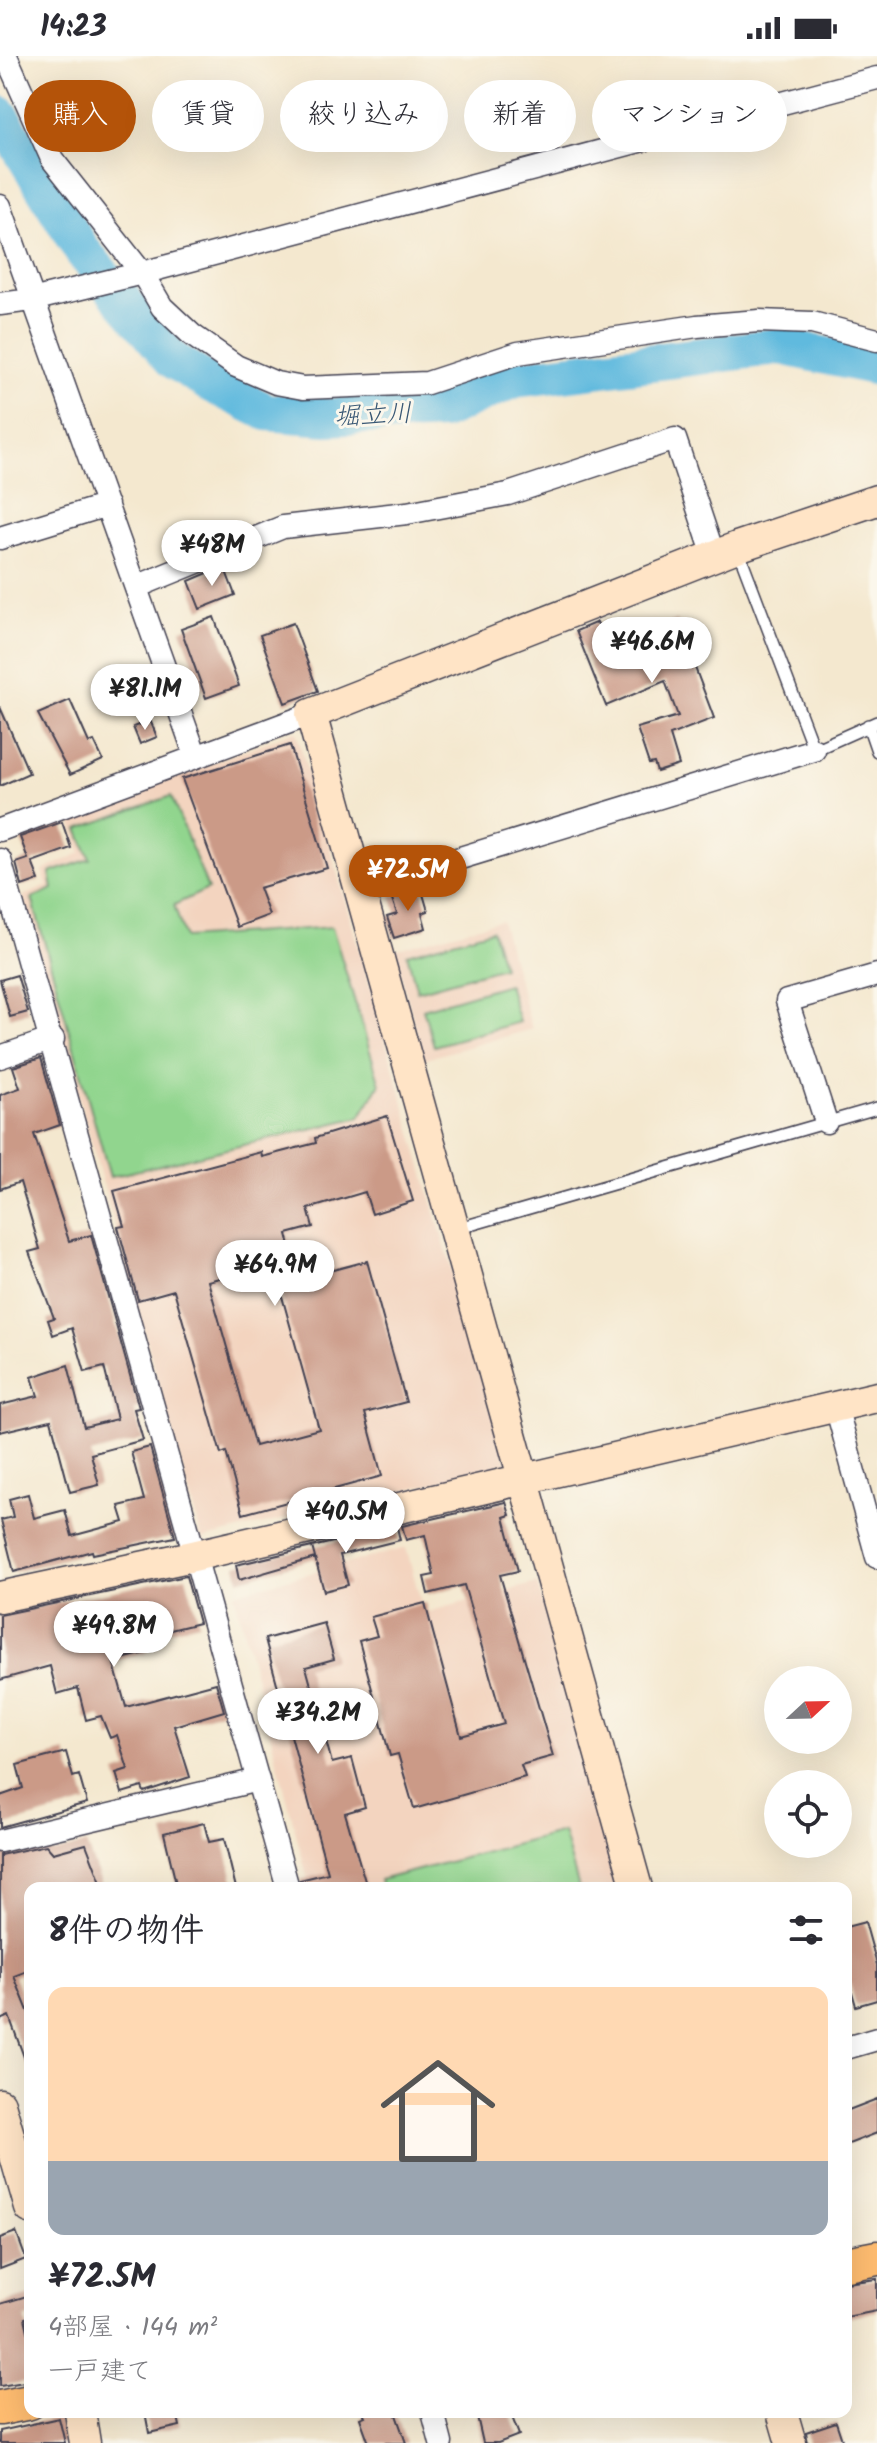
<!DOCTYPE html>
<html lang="ja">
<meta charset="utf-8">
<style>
:root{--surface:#fff;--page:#f7f7f7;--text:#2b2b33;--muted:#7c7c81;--line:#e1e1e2;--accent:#b45309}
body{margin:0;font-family:Kalam,"Klee One",sans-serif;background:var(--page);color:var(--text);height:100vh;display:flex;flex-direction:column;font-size:30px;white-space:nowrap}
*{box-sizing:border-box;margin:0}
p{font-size:26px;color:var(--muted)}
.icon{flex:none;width:44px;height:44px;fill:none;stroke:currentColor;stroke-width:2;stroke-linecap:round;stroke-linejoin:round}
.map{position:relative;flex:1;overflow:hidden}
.sheet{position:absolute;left:24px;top:1826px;width:828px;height:536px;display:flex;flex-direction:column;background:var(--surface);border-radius:16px;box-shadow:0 8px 32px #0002}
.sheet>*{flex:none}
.guide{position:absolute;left:24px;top:24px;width:830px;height:72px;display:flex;gap:16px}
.needle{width:52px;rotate:68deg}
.fabs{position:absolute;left:764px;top:1610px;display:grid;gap:16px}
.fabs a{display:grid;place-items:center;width:88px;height:88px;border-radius:50%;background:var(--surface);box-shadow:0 8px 32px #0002;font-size:40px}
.price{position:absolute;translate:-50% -68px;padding:0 18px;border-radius:28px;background:#fff;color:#222;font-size:26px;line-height:52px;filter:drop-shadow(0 2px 4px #0008)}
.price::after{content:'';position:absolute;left:50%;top:48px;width:24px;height:18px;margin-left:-12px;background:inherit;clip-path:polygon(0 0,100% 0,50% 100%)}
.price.selected{background:var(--accent);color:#fff}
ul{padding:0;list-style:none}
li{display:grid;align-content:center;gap:16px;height:424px;padding:0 24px}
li+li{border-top:2px solid var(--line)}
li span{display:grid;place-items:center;height:248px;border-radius:16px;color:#555}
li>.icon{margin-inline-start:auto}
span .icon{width:144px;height:144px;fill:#fffc;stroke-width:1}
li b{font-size:34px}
h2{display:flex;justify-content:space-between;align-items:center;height:96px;padding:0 24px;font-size:34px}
.tag{padding:0 28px;border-radius:36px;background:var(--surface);box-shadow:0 8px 32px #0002;font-size:28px;line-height:72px}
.tag.selected{background:var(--accent);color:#fff}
.status{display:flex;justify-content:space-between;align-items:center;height:56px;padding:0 40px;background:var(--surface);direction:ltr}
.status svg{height:22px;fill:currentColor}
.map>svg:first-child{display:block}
</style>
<div class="status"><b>14:23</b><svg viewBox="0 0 49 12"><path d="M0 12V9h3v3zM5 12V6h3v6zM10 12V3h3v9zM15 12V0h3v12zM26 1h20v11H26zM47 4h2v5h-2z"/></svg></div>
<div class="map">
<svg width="877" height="2387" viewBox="0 0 877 2387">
<rect width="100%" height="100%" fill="#fbf7ec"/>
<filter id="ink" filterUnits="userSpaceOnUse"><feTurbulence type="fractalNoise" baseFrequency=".0125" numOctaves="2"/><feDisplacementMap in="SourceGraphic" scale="16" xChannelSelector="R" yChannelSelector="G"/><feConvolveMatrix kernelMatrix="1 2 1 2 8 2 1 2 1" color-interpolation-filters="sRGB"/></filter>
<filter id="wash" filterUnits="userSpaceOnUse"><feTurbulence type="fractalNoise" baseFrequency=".006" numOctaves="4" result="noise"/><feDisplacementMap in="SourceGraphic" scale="32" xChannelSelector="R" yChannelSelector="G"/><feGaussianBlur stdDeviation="1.8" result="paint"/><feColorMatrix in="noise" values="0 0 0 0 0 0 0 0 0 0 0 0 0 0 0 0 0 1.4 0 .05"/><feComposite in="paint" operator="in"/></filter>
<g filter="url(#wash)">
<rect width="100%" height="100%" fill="#f4e8cf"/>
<path fill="#f3d4bf" d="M 296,675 L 508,1409 L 202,1483 L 23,840 L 48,830 L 42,815 L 81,797 L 70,761 Z
M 501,864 L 532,973 L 424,1003 L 394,894 Z
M 406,1492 L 424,1557 L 537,1527 L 622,1832 L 310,1832 L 234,1537 Z"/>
<path fill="#91d58e" stroke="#5a7c64" stroke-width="2" d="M 171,740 L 208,833 L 174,849 L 185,882 L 332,871 L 380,1028 L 360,1061 L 110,1121 L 32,842 L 53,833 L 50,817 L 90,803 L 78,773 Z
M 492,874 L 503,911 L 417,935 L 407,898 Z
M 508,928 L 519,966 L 434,990 L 423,953 Z
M 563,1776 L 579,1832 L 382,1832 L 380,1824 Z"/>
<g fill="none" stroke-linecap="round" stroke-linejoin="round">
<path stroke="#61bade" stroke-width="38" d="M 0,59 L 83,196 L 172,303 L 209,327 L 267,356 L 327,361 L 442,355 L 515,323 L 781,290 L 877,311"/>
</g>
<g id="blocks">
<path fill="#cb9a87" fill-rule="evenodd" d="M 224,510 L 235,539 L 200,553 L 189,525 Z
M 214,561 L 239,630 L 206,642 L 181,573 Z
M 677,564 L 714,662 L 670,679 L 679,709 L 657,716 L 654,707 L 649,708 L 637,672 L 678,660 L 665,625 L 606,650 L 576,575 L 597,566 L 617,612 L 654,597 L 646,577 Z
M 293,567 L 318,635 L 285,647 L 260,579 Z
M 70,644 L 89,687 L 94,685 L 103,704 L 70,719 L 38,658 Z
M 0,651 L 29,717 L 0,730 Z
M 150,664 L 157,681 L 140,688 L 133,671 Z
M 290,689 L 327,812 L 259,832 L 269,859 L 237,871 L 182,723 Z
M 62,766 L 71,792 L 32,806 L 39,824 L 22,830 L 16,807 L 28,803 L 20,781 Z
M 421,831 L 428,855 L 422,857 L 426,872 L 394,882 L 387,861 L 397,858 L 391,840 Z
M 17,919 L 28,956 L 10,961 L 0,924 Z
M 41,1002 L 60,1069 L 34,1078 L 69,1185 L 91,1179 L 139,1352 L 134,1353 L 143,1384 L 91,1398 L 99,1429 L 70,1436 L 51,1364 L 0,1376 L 0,1349 L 38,1340 L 32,1321 L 68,1309 L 84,1371 L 117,1363 L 104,1311 L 85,1316 L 72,1272 L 53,1279 L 48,1264 L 54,1262 L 29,1196 L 40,1193 L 20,1126 L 0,1133 L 0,1039 L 20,1032 L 13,1011 Z
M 387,1060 L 413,1145 L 372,1158 L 365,1136 L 308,1153 L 313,1171 L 287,1178 L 299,1223 L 367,1205 L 406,1346 L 365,1357 L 382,1420 L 243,1458 L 226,1396 L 221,1398 L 174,1234 L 138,1244 L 118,1171 L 124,1170 L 114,1135 L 261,1096 L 262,1101 L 316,1087 L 315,1082 ZM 273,1208 L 319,1373 L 255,1390 L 208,1225 Z
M 150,1391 L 175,1481 L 93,1498 L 92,1495 L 14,1516 L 1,1464 L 13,1461 L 9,1443 L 28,1438 L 34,1462 L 65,1454 L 72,1480 L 124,1466 L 119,1450 L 144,1444 L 131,1396 Z
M 506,1446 L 510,1459 L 504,1461 L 518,1515 L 500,1519 L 553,1700 L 521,1709 L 525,1721 L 414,1753 L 398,1698 L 390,1700 L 359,1585 L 377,1580 L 371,1561 L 425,1547 L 461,1680 L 504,1668 L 464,1529 L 428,1538 L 424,1521 L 434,1519 L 425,1479 L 406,1484 L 402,1470 Z
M 397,1471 L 400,1484 L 340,1499 L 348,1529 L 324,1535 L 312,1491 Z
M 312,1491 L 315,1502 L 239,1524 L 236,1509 Z
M 186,1520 L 199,1567 L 142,1581 L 146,1597 L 113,1605 L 126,1651 L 216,1627 L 224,1655 L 174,1670 L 190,1721 L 144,1736 L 142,1731 L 122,1737 L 116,1717 L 128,1713 L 117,1679 L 110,1682 L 101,1660 L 86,1664 L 78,1632 L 57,1638 L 50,1610 L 0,1624 L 0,1559 Z
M 324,1567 L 334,1603 L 306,1611 L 332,1707 L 352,1702 L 365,1751 L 345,1757 L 367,1832 L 302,1832 L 300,1824 L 328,1817 L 265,1583 Z
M 66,1696 L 73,1721 L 79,1719 L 87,1747 L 0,1771 L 0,1740 L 23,1732 L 17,1709 Z
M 204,1767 L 209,1786 L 224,1783 L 236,1832 L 177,1832 L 164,1777 Z
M 86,1788 L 103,1832 L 30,1832 L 30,1914 L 14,1920 L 30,1960 L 28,2012 L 9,1960 L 0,1964 L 0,1799 L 46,1789 L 53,1797 Z
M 865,1866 L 877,1909 L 877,1944 L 856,1950 L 846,1915 L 846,1871 Z
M 877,2043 L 877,2077 L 846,2089 L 846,2055 Z
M 16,2176 L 26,2203 L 0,2213 L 0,2182 Z
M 877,2223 L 877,2255 L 846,2261 L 846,2227 Z
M 30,2239 L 30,2261 L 25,2262 L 30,2284 L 30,2325 L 0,2330 L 0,2248 Z
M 145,2356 L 177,2356 L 180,2370 L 149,2377 Z
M 363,2356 L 395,2356 L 406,2387 L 369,2387 L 360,2362 L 365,2360 Z
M 476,2356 L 510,2356 L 519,2379 L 498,2387 L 483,2387 Z
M 59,2362 L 65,2387 L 0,2387 L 0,2375 Z
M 836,2366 L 843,2387 L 808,2387 L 806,2376 Z"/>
</g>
</g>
<g filter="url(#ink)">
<use href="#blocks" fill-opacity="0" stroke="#424051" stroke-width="2"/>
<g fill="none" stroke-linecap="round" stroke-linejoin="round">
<g stroke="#424051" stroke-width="14">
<path id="lane" d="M 737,491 L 814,694 L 877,666
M 868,669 L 877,695
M 456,1173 L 877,1052"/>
</g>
<g stroke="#424051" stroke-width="25">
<path id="street" d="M 6,0 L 52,103 L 142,217 L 162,251 L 192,279 L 236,310 L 276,327 L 303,332 L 427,327 L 518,297 L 697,270 L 759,265 L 812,267 L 877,284
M 0,150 L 195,698
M 0,248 L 32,244 L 142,217 L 877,22
M 0,482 L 107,449
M 136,531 L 283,471 L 407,457 L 508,438 L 675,383 L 714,500
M 0,774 L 311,658
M 0,804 L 288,1832
M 362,832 L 814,694
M 0,1001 L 53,983
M 826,1066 L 787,945 L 877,919
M 836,1350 L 877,1501
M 0,1785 L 258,1724
M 846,1992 L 877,1983
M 433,2356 L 441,2387"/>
</g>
<g stroke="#424051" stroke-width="33">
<path id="secondary" d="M 0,1541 L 193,1500 L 877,1341
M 637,1832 L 311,658 L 737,491 L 877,444
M 0,2048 L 30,2152
M 80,2356 L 85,2387
M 782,2356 L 791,2387"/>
</g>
<g stroke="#424051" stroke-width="37">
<path id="primary" d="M 846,2208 L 877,2202
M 0,2352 L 30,2346"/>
</g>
<use href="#lane" stroke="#fff" stroke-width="11"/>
<use href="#street" stroke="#fff" stroke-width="22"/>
<use href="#secondary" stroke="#ffe4c6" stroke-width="30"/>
<use href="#primary" stroke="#febc70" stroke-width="34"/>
</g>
</g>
<g text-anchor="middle" stroke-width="6" stroke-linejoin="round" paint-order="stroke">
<g font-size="26" font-style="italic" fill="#385774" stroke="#fbf7ec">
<text transform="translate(373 358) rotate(-3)" y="9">堀立川</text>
</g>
</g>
</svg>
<div class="fabs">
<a><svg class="needle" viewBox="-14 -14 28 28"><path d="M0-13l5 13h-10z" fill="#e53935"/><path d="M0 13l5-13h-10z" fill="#7c7c81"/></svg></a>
<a><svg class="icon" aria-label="locate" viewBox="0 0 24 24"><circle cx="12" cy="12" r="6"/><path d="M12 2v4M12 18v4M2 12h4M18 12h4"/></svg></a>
</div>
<b class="price" style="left:212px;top:532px">¥48M</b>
<b class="price" style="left:652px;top:629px">¥46.6M</b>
<b class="price" style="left:145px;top:676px">¥81.1M</b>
<b class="price selected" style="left:408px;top:857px">¥72.5M</b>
<b class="price" style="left:275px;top:1252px">¥64.9M</b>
<b class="price" style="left:346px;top:1499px">¥40.5M</b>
<b class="price" style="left:114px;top:1613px">¥49.8M</b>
<b class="price" style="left:318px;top:1700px">¥34.2M</b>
<div class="guide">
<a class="tag selected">購入</a>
<a class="tag">賃貸</a>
<a class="tag">絞り込み</a>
<a class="tag">新着</a>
<a class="tag">マンション</a>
</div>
<section class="sheet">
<h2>8件の物件<svg class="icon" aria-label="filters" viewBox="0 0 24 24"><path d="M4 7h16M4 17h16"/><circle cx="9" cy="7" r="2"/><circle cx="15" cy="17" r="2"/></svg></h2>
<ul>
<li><span style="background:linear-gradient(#ffd9b3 70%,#9aa5b1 0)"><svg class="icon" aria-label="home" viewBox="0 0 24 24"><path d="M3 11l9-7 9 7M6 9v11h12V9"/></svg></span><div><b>¥72.5M</b><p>4部屋 · 144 m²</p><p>一戸建て</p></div></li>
</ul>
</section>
</div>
